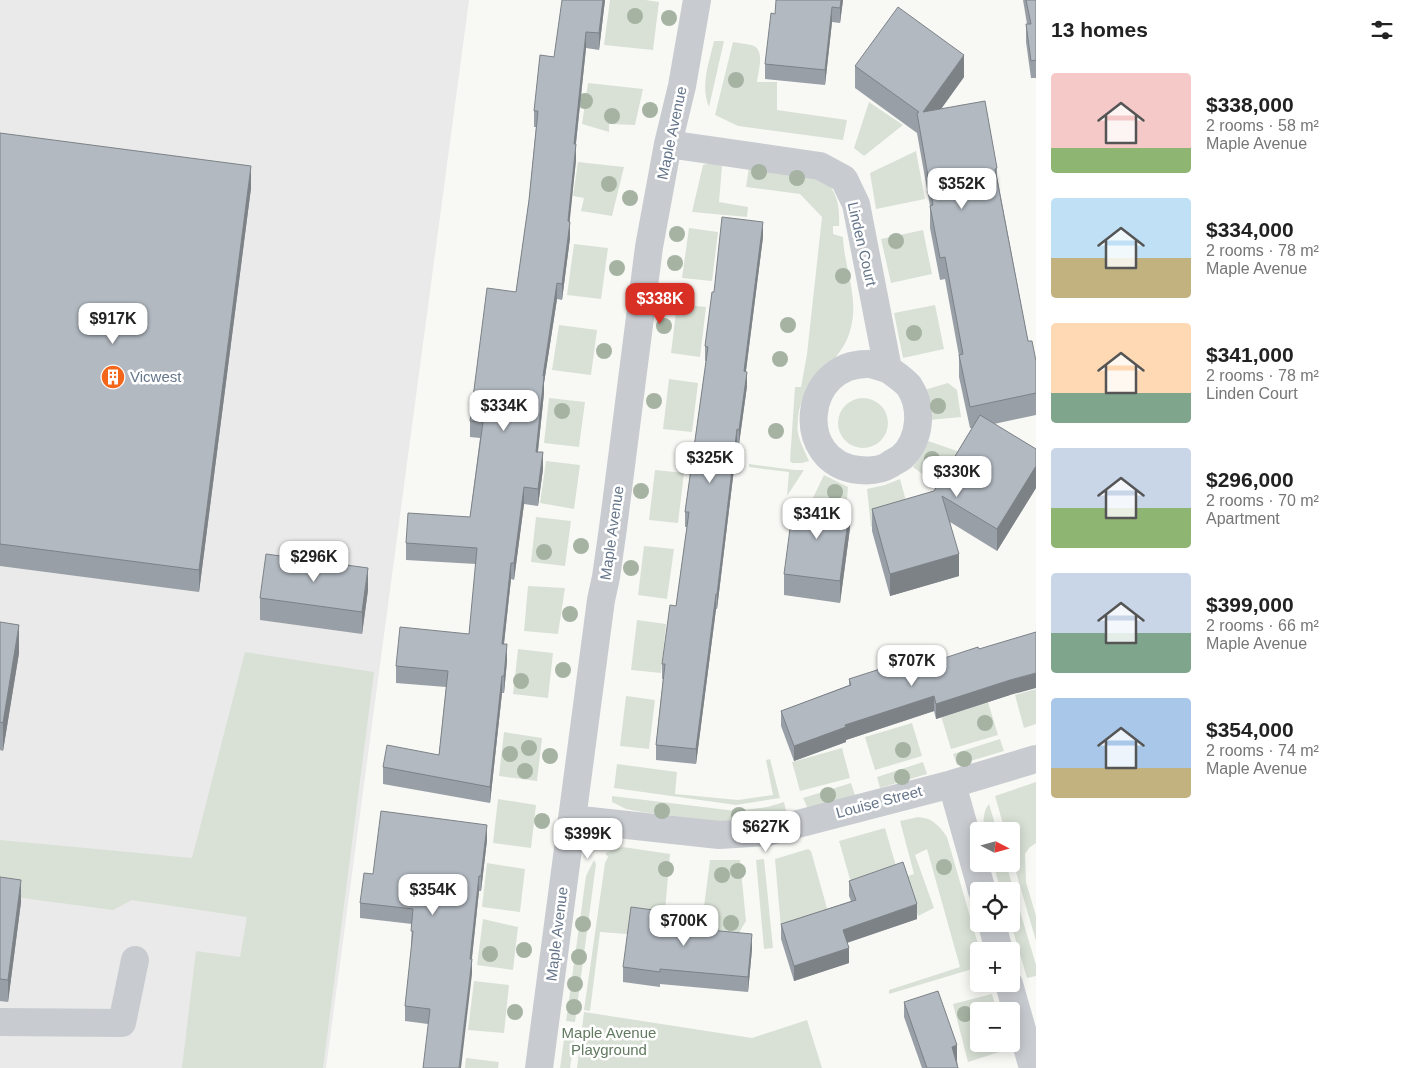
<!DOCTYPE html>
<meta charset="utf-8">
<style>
:root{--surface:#fff;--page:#f6f6f6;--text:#222;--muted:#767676;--accent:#d93025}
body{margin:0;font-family:Arial,sans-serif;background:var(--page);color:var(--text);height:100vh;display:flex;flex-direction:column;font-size:19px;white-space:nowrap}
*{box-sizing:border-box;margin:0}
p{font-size:16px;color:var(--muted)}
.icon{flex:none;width:28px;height:28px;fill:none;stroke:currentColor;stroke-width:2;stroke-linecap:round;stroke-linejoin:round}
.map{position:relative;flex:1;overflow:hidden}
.details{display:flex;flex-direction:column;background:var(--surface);width:375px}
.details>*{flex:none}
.needle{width:32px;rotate:96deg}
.tools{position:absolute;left:970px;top:822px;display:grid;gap:10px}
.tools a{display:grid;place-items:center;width:50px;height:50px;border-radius:5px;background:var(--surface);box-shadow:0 2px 12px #0003;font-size:25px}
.price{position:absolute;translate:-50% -42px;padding:0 11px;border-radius:10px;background:#fff;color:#222;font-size:16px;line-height:32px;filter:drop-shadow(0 1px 2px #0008)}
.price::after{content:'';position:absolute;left:50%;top:30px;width:15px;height:11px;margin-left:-8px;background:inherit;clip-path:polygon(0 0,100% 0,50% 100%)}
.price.current{background:var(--accent);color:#fff}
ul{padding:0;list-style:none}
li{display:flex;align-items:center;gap:15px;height:125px;padding:0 15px}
li span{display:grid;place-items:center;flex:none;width:140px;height:100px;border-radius:5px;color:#555}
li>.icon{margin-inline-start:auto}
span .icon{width:60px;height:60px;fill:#fffc;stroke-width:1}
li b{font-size:21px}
h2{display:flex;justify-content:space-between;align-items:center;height:60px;padding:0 15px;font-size:21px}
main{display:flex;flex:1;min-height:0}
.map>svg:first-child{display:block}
</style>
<main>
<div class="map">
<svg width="1036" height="1068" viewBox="0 0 1036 1068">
<rect width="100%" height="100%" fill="#f8f9f5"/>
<path fill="#e9eae9" d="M 0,0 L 469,0 L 326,1068 L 0,1068 Z"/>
<path fill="#d9e1d6" d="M 610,0 L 646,0 L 659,2 L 653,50 L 604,45 Z
M 714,41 L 724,41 L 709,107 C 700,86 709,63 714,41 Z
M 733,42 C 739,43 749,44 754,46 C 765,52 758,72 757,82 L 777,82 L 777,110 L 847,120 L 843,140 L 738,126 L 715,115 Z
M 588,83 L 643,89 L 635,125 L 609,124 L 609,132 L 582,124 Z
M 869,102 L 903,125 L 864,156 L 854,148 Z
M 916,151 L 925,199 L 876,209 L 870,173 Z
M 578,162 L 624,167 L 612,216 L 581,211 L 584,198 L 573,196 Z
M 711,163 L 722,166 L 719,202 L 748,207 L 747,217 L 692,212 L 703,165 Z
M 749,167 L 820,176 C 837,190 840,204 839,226 L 833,226 L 833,234 L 843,237 C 844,267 859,297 851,327 C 843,365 803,377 798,417 C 798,422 797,428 798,433 C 800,442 805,452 809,461 L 802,463 L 792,463 L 790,461 L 795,387 L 801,387 L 807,354 L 822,217 L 800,194 L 746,187 Z
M 689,228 L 718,232 L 712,281 L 682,278 Z
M 923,230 L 932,274 L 891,283 L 881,239 Z
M 574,244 L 608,248 L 601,299 L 567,295 Z
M 677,304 L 706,307 L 700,357 L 671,353 Z
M 935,305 L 944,349 L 903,358 L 894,313 Z
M 559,325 L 597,330 L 591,375 L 552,370 Z
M 669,379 L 698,383 L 692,432 L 663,429 Z
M 948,383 L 957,390 L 961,417 L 929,420 L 921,391 Z
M 549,398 L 585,402 L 579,447 L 544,443 Z
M838 423a25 25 0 1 1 50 0a25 25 0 1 1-50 0Z
M 928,441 L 963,453 L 942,489 L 913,467 L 921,455 Z
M 546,461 L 580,465 L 574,509 L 540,503 Z
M 749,464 L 795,470 L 804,470 L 787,496 L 789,472 L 749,467 Z
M 655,470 L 684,473 L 678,523 L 649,520 Z
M 824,475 L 848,487 L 845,523 L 810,504 Z
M 900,479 L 910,515 L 871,527 L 867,489 L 885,485 Z
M 536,517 L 571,521 L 565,566 L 531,562 Z
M 644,546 L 674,549 L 667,599 L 638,595 Z
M 528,586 L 565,588 L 558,634 L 524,631 Z
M 637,620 L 666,624 L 661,673 L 631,670 Z
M 518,649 L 553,653 L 548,698 L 513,694 Z
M 245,652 L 374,672 L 323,1068 L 182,1068 L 196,951 L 240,957 L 247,917 L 132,900 L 113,910 L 0,895 L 0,840 L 192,858 Z
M 1036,689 L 1036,724 L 1024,728 L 1015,695 Z
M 626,696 L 655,700 L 649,749 L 620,746 Z
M 988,702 L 998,735 L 951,749 L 941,716 Z
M 912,723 L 922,756 L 875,770 L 865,737 Z
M 504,732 L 542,738 L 537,781 L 499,776 Z
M 1000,739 L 1004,751 L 957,765 L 953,754 Z
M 842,748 L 850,778 L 800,791 L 792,762 Z
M 770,759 L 780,798 L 736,805 L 614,788 L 617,764 L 677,772 L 675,794 L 738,800 L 773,795 L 766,760 Z
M 923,762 L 927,774 L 880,788 L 877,777 Z
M 1036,782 L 1036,843 L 1029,848 L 1025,854 L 1026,882 L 1036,916 L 1036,941 L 1011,855 L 1011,831 L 1005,831 L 995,796 Z
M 851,783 L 855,795 L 808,809 L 803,798 Z
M 612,796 L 736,811 L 767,807 L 784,802 L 787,815 L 737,824 L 642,812 L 626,809 L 612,802 Z
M 498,799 L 536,805 L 531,848 L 493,843 Z
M 989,804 L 997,831 L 984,831 C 983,822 983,811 989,804 Z
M 918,817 C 932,818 939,825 947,837 L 980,951 L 979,951 L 979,967 L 889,994 L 889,990 L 960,967 L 927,849 L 915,855 L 934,908 L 918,916 L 904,877 L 914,874 L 900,821 Z
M 885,828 L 898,873 L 852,886 L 839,841 Z
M 623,847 L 670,854 L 664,922 L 629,931 L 627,934 L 600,932 L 590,1011 L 584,1010 L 605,863 L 608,857 L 605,853 Z
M 808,849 L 811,851 L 830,919 L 781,928 L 775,859 Z
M 764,859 L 773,948 L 764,949 L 756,860 Z
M 594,860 L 596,864 L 575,1022 L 566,1021 L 586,876 Z
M 710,860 L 740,860 L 746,921 L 740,931 L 737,943 L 701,930 Z
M 487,863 L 525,869 L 520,912 L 482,907 Z
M 993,864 L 1006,864 L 1036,965 L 1036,976 L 1027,978 L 1011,924 L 1011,891 L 1001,891 Z
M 483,919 L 518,927 L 513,970 L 477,965 Z
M 474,981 L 509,985 L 504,1033 L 468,1030 Z
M 992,994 L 997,1011 L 979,1011 L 979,1044 L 1007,1044 L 1009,1049 L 968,1062 L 953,1004 Z
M 584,1012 L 752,1038 L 807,1020 L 822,1068 L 577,1068 Z
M 565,1032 L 575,1033 L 570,1068 L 560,1068 Z
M 466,1058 L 499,1062 L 498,1068 L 465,1068 Z"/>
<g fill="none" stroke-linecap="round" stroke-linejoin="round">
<path stroke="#c8cbd0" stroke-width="28" d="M 668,144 L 820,166 L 844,179 L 856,204 L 888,369 C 895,374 904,380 909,386 C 923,407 921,439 902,457 C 898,460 893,462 889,465 C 881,470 869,471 859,470 C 792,463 802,361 870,364 C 876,365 882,368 888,369
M 952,784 L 982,891
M 572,819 L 719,835 L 767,832 L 952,784 L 1036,759
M 992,924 L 999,951
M 1009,984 L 1033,1068
M 0,1022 L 122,1023 L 135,960
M 539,1068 L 601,600 L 606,577 L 613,528 L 649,247 L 668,144 L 682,86 L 697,0"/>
</g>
<g fill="#a6b3a3">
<circle cx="635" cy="16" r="8"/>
<circle cx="669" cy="18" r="8"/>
<circle cx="736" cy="80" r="8"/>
<circle cx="585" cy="101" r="8"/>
<circle cx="650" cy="110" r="8"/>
<circle cx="612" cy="116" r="8"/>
<circle cx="759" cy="172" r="8"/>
<circle cx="797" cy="178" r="8"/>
<circle cx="609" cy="184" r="8"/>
<circle cx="630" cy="198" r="8"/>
<circle cx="677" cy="234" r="8"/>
<circle cx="896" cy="241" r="8"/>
<circle cx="675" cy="263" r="8"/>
<circle cx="617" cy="268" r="8"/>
<circle cx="843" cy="276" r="8"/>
<circle cx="788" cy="325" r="8"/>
<circle cx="664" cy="326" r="8"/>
<circle cx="914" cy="333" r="8"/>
<circle cx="604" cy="351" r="8"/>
<circle cx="780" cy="359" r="8"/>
<circle cx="654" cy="401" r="8"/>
<circle cx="938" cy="406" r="8"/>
<circle cx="562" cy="411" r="8"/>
<circle cx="776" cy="431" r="8"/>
<circle cx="932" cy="459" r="8"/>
<circle cx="641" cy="491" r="8"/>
<circle cx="835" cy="492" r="8"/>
<circle cx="581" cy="546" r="8"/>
<circle cx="544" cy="552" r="8"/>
<circle cx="631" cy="568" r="8"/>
<circle cx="570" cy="614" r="8"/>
<circle cx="563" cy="670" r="8"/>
<circle cx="521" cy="681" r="8"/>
<circle cx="985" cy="723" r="8"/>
<circle cx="529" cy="748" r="8"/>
<circle cx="903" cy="750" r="8"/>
<circle cx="510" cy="754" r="8"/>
<circle cx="550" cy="756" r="8"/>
<circle cx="964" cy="759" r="8"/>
<circle cx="525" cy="771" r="8"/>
<circle cx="902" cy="777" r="8"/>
<circle cx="828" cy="795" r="8"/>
<circle cx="662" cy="811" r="8"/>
<circle cx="739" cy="815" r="8"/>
<circle cx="542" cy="821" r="8"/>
<circle cx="944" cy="867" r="8"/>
<circle cx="666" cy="869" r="8"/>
<circle cx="738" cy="871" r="8"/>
<circle cx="722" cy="875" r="8"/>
<circle cx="731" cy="923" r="8"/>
<circle cx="583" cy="924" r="8"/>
<circle cx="524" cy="950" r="8"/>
<circle cx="490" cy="954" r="8"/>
<circle cx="579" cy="957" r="8"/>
<circle cx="575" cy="984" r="8"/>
<circle cx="574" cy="1007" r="8"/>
<circle cx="515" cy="1012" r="8"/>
<circle cx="965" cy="1014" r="8"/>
</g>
<path fill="#999fa6" d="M 605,0 L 599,50 L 586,48 L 576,144 L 576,160 L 569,222 L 570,238 L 562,300 L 557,299 L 544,383 L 544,393 L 538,452 L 543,469 L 538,506 L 524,504 L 514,580 L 511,579 L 504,644 L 507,661 L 504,693 L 502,693 L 490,803 L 383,784 L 383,767 L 439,755 L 446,687 L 396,683 L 396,666 L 469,634 L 476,564 L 406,560 L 406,543 L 470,517 L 480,438 L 470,437 L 470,421 L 516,292 L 529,200 L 536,127 L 534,127 L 534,111 L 554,57 Z
M 843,0 L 840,23 L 832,22 L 825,85 L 765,79 L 765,64 L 775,14 Z
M 1023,0 L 1036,0 L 1036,78 L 1031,78 L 1026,42 L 1026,24 L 1027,24 Z
M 855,66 L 964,77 L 941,109 L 997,168 L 997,176 L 1028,341 L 1036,361 L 1036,415 L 994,424 L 1036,449 L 1036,488 L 997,551 L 950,522 L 959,576 L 890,596 L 872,531 L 872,509 L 934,491 L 972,428 L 970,428 L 959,377 L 959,356 L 945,279 L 940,280 L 930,228 L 930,206 L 917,133 L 855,88 Z
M 0,133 L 251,188 L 199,592 L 0,566 Z
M 763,237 L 746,371 L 747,386 L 739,444 L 737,444 L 717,609 L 716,609 L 696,764 L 656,760 L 656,745 L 663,679 L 662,679 L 662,664 L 676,606 L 687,527 L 685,527 L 685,512 L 706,361 L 705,361 L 705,346 L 714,292 Z
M 850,528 L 840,603 L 784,595 L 784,574 Z
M 368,590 L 362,634 L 260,620 L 260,598 Z
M 0,622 L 19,653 L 3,751 L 0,750 Z
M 979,649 L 1010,695 L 936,719 L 934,711 L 846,740 L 846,742 L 794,761 L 781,726 L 781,711 L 849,685 L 849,679 L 908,670 Z
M 487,840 L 481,891 L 479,891 L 472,959 L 472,974 L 428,1024 L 405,1021 L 405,1006 L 412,946 L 411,946 L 412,924 L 360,918 L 360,903 L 373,874 Z
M 0,877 L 21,902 L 8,1002 L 0,1001 Z
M 849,881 L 917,919 L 847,943 L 849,963 L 794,981 L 781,939 L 781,924 L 851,901 L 849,896 Z
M 668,926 L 752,949 L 748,992 L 660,984 L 660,987 L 623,982 L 623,967 Z
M 904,1002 L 957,1060 L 958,1068 L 922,1068 L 904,1017 Z"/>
<path fill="#7d8287" d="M 603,0 L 605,0 L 599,50 L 599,33 Z
M 841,0 L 843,0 L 840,23 L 840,8 Z
M 832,7 L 832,22 L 825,85 L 825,70 Z
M 586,32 L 586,48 L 574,160 L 574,144 Z
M 964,55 L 964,77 L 923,134 L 923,112 Z
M 576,144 L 576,160 L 568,238 L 568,221 Z
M 251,166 L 251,188 L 199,592 L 199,570 Z
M 570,222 L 570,238 L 562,300 L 562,284 Z
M 763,222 L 763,237 L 744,386 L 744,371 Z
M 557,283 L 557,299 L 544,383 L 544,393 L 536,468 L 536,452 L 543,376 Z
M 747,372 L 747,386 L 739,444 L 739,430 Z
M 737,429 L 737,444 L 717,609 L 717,594 Z
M 543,452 L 543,469 L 538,506 L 538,489 Z
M 1036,466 L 1036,488 L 997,551 L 997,529 Z
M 524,487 L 524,504 L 514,580 L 514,563 Z
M 850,506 L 850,528 L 840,603 L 840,581 Z
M 959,554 L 959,576 L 890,596 L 890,574 Z
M 511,563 L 511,579 L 502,661 L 502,644 Z
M 368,568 L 368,590 L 362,634 L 362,612 Z
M 716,594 L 716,609 L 696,764 L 696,749 Z
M 19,625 L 19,653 L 3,751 L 3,723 Z
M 507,644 L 507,661 L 504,693 L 504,676 Z
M 1036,673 L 1036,688 L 1010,695 L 936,719 L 936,704 L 1010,680 Z
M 502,676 L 502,693 L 490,803 L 490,787 Z
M 934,696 L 934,711 L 846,740 L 846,742 L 794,761 L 794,746 L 845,725 Z
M 487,825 L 487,840 L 481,891 L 481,876 Z
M 479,876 L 479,891 L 470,974 L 470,959 Z
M 21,880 L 21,902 L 8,1002 L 8,980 Z
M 917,904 L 917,919 L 843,944 L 843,930 Z
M 668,912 L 668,927 L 666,926 Z
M 752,934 L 752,949 L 748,992 L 748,977 Z
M 849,948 L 849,963 L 794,981 L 794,966 Z
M 472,959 L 472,974 L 461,1068 L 459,1068 Z
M 957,1045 L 957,1060 L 952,1062 L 952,1047 Z"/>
<path fill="#b2b9c1" stroke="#7d8287" d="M 562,0 L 603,0 L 599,33 L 586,32 L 574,144 L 576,144 L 568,221 L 570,222 L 562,284 L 557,283 L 543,376 L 544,376 L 536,452 L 543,452 L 538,489 L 524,487 L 514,563 L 511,563 L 502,644 L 507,644 L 504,676 L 502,676 L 490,787 L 383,767 L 387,745 L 439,755 L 448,671 L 396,666 L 400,627 L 469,634 L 477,548 L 406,543 L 408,513 L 470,517 L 483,422 L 470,421 L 487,288 L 516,292 L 529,200 L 538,111 L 534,111 L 540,55 L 554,57 Z
M 776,0 L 841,0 L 840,8 L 832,7 L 825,70 L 765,64 L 771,13 L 775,14 Z
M 1026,0 L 1036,0 L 1036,60 L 1031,61 L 1026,24 L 1031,24 Z
M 898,7 L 964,55 L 923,112 L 985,101 L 997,168 L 995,169 L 1028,341 L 1032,341 L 1036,361 L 1036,393 L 970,407 L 959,355 L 963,354 L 945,257 L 940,258 L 930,206 L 933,205 L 917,113 L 919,112 L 855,66 Z
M 0,133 L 251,166 L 199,570 L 0,544 Z
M 722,217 L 763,222 L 744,371 L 747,372 L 739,430 L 737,429 L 717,594 L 716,594 L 696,749 L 656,745 L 665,664 L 662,664 L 670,605 L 676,606 L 689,512 L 685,512 L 708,347 L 705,346 L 712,292 L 714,292 Z
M 980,415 L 1036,449 L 1036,466 L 997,529 L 942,496 L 959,554 L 890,574 L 872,509 L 934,491 Z
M 794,499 L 850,506 L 840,581 L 784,574 Z
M 266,554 L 368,568 L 362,612 L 260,598 Z
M 0,622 L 19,625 L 3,723 L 0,722 Z
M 1036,632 L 1036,673 L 1010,680 L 936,704 L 934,696 L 845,725 L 846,727 L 794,746 L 781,711 L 851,685 L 849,679 L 905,661 L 908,670 L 978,647 L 979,649 Z
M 381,811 L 487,825 L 481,876 L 479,876 L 470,959 L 472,959 L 459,1068 L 423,1068 L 430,1009 L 405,1006 L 413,931 L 411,931 L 413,909 L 360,903 L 364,873 L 373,874 Z
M 903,862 L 917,904 L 843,930 L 849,948 L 794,966 L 781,924 L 856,900 L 849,881 Z
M 0,877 L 21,880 L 8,980 L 0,979 Z
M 631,907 L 668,912 L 666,926 L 752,934 L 748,977 L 660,969 L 660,972 L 623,967 Z
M 938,991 L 957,1045 L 952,1047 L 958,1068 L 927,1068 L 904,1002 Z"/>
<defs>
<g id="building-disc" transform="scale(1.25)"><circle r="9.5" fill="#f4671a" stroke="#fff"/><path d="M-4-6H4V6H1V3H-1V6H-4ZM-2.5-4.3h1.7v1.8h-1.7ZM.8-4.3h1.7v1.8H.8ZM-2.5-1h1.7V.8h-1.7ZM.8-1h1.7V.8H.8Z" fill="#fff"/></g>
</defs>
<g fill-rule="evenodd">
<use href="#building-disc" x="113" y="377"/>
</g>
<g text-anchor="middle" stroke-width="5" stroke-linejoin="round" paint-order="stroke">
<g font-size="15" fill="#65758a" stroke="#fff">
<text transform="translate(672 133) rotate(-78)" y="5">Maple Avenue</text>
<text transform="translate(862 244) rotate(77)" y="5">Linden Court</text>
<text transform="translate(612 533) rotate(-82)" y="5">Maple Avenue</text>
<text transform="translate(879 802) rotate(-15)" y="5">Louise Street</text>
<text transform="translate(557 934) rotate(-83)" y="5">Maple Avenue</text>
</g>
<g font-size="15" fill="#65758a" stroke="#fff" text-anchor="start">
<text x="130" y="382">Vicwest</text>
</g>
<g font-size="15" fill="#627a60" stroke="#fff">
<text x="609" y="1038">Maple Avenue<tspan x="609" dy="17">Playground</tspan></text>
</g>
</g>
</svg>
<div class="tools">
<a><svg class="needle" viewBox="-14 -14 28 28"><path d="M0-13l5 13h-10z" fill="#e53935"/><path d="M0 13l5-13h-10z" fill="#767676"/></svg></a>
<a><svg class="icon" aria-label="locate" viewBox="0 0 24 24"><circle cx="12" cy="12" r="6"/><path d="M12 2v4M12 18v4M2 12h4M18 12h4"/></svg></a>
<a>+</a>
<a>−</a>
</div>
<b class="price" style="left:962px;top:210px">$352K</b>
<b class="price current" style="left:660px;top:325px">$338K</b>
<b class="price" style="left:113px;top:345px">$917K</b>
<b class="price" style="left:504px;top:432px">$334K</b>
<b class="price" style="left:710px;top:484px">$325K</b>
<b class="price" style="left:957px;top:498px">$330K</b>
<b class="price" style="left:817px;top:540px">$341K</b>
<b class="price" style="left:314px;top:583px">$296K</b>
<b class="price" style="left:912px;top:687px">$707K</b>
<b class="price" style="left:766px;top:853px">$627K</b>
<b class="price" style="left:588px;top:860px">$399K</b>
<b class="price" style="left:433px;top:916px">$354K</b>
<b class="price" style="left:684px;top:947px">$700K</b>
</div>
<section class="details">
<h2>13 homes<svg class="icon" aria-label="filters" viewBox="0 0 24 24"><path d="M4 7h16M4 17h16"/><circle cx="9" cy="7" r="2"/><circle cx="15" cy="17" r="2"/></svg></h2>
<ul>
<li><span style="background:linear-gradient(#f6c9c9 75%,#8fb573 0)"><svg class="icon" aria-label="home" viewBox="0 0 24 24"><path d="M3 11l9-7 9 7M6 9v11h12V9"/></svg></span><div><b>$338,000</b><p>2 rooms · 58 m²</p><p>Maple Avenue</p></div></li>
<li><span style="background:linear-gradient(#bfe0f5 60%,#c2b280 0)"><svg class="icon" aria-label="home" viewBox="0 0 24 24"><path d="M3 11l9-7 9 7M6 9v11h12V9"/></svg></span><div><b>$334,000</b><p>2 rooms · 78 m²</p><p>Maple Avenue</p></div></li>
<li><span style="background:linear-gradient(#ffd9b3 70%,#7fa58c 0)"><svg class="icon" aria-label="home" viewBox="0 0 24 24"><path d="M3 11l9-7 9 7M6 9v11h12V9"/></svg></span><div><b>$341,000</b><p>2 rooms · 78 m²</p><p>Linden Court</p></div></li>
<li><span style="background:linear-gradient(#c9d6e8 60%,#8fb573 0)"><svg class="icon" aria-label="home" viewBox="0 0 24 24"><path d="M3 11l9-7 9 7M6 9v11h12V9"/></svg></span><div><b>$296,000</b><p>2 rooms · 70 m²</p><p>Apartment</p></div></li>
<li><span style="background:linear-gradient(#c9d6e8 60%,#7fa58c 0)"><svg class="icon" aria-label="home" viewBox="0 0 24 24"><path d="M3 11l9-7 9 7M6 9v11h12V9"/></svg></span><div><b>$399,000</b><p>2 rooms · 66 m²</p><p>Maple Avenue</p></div></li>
<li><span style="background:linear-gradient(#a9c7e8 70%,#c2b280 0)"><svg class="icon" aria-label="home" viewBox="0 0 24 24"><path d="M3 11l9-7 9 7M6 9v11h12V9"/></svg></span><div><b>$354,000</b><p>2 rooms · 74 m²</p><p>Maple Avenue</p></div></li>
</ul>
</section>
</main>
